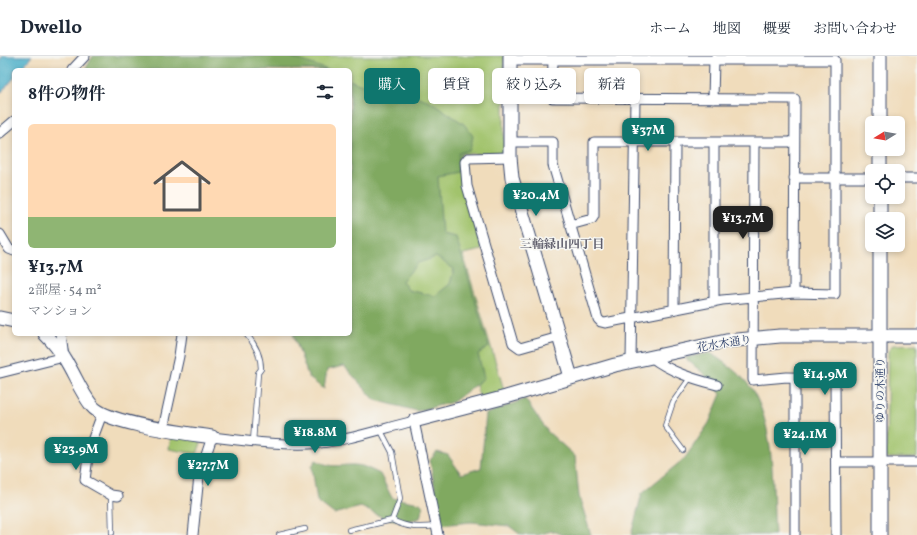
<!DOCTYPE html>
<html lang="ja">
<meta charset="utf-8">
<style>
:root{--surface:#fff;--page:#f6f6f7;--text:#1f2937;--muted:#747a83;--line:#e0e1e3;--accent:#0f766e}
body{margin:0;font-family:Vollkorn,"Noto Serif JP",serif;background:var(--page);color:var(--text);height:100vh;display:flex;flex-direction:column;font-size:15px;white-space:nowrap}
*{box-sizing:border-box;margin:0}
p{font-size:13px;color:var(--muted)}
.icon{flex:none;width:22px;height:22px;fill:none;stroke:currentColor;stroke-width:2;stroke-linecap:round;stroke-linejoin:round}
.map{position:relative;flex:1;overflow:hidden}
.drawer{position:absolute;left:12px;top:12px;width:340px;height:268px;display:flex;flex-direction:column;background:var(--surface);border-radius:6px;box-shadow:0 2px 6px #0003}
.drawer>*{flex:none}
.guide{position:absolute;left:364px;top:12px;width:380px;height:36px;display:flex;gap:8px}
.needle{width:26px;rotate:259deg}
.tools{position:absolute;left:865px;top:60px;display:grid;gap:8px}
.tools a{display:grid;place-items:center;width:40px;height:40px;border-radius:6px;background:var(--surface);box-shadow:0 2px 6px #0003;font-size:20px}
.price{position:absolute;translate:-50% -34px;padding:0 9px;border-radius:8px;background:var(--accent);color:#fff;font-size:13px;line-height:26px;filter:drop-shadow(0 1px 2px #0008)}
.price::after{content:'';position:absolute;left:50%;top:24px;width:12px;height:9px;margin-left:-6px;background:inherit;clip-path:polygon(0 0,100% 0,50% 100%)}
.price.current{background:#222;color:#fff}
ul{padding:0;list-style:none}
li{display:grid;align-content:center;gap:8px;height:212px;padding:0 16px}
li+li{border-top:1px solid var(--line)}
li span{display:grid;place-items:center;height:124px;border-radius:6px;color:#555}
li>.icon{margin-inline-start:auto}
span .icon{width:72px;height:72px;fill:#fffc;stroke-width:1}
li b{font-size:17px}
h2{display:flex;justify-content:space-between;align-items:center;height:48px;padding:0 16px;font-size:17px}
.chip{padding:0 14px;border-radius:6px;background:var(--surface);box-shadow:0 2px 6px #0003;font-size:14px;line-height:36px}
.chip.current{background:var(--accent);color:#fff}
header{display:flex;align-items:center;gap:24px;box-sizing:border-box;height:56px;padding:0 20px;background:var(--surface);border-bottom:1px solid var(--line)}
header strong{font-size:19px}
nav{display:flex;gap:22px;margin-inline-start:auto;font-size:14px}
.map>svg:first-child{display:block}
</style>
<header>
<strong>Dwello</strong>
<nav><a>ホーム</a><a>地図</a><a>概要</a><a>お問い合わせ</a></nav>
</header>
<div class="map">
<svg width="917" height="479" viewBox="0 0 917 479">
<rect width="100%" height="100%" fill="#f6f6f2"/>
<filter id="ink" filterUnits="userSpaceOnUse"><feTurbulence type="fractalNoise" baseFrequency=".025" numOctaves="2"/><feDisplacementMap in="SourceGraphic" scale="8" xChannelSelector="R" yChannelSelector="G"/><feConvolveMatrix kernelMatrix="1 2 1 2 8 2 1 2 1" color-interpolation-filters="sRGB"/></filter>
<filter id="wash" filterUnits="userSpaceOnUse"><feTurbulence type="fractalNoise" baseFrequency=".012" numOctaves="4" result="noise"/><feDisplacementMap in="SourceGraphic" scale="16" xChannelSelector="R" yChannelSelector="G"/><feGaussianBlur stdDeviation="0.9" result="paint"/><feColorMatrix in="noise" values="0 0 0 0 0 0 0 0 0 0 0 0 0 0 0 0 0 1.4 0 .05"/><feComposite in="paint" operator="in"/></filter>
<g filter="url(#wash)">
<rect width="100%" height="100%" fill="#f0dcbb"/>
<path fill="#a1c36c" stroke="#5e7965" d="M 292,0 L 504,0 L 504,95 L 501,97 L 461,98 L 462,122 L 482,194 L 463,198 L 504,334 L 495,339 L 480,342 L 465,296 L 398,242 L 350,47 L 350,14 L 303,14 Z
M 917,288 L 917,402 L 886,402 L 888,295 L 893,289 Z
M 171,380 L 199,384 L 201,387 L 197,398 L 169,393 Z"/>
<path fill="#80a960" stroke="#4e6c5f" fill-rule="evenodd" d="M 93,0 L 288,0 L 328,14 L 85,14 Z
M 350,24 L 359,28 L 412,39 L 430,45 L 464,68 L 473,80 L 470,94 L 459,97 L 458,116 L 438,120 L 442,178 L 456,181 L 489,291 L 478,298 L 484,322 L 453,346 L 417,355 L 375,344 L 344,310 L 327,314 L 324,333 L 309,322 L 293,278 L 350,278 ZM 436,201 L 454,213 L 450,228 L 435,240 L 408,234 L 402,225 L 418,207 Z
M 710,297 C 724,306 745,321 753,335 C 776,374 772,435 775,479 L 631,479 L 642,437 L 685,402 L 709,367 L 721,338 L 703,317 L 685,302 Z
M 525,343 L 548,376 L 575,400 L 579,440 L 591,479 L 563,479 L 552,475 L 538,479 L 521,479 L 509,470 L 471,466 L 441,469 L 430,404 L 437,396 L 448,399 L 461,418 L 481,412 L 486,358 Z
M 316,404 C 335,415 345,406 362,410 C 368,412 374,415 380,418 L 392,442 L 420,447 L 423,450 L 420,462 L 407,465 L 386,463 L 361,451 L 334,458 L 317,445 L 312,410 Z"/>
<path fill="#49aec8" stroke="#326e93" d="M 3,0 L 32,0 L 20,14 L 14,14 L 14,22 L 0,38 L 0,4 Z"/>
</g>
<g filter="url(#ink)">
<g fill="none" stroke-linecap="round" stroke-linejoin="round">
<g stroke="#3b496c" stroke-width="6">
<path id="lane" d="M 246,278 C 255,288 261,299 261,313 L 258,317 L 253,386
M 380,373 L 392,396 L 400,443 L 392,464
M 683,394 L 665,370 L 673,346 L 690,322
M 111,439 L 112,477
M 349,474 L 392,464 C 407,472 420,472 436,470
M 279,479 L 305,473"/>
</g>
<g stroke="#3b496c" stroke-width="11">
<path id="street" d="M 553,4 L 552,42 L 795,43 L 794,237
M 72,14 L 85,0
M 713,43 L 714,3
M 0,77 L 14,65
M 510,86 L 553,86 L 553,109 L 598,263 L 601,266 L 605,267 L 722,244 L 794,237 L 835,238 L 835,4 L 510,4
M 714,86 L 714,246
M 754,86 L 753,324 L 787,321 L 835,322 L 836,479
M 510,101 L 468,102 L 465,106 L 467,130 L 513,287 L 520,292 L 559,281
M 794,122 L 872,122
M 898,122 L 917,122
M 570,169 L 592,163 L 594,160 L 594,86 L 794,86
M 0,178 L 9,193 L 14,195
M 674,253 L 675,86
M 651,301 C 670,316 694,323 717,329
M 631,305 L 635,43
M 0,317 L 64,301 L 61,278
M 795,321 L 795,479
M 102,358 L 89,393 L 85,424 L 111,439 L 118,440
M 163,373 L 179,300 L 182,278
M 836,406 L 917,406
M 193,479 L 199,420 L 212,381 C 244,385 277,389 309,388 C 345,386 380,373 414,365 L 438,479"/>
</g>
<g stroke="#3b496c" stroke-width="15">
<path id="secondary" d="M 510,0 L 510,101 L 512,122 L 571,321
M 880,0 L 880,67
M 880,93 L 880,115
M 880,163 L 880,141
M 0,262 L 14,265
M 45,278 C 52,285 59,293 64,302 C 74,317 80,335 92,350 C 106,368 186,377 212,381
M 414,365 L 506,341 L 615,309 L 726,285 L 780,280 L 917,280
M 880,479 L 880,189"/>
</g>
<use href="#lane" stroke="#fff" stroke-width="4.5"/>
<use href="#street" stroke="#fff" stroke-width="9"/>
<use href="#secondary" stroke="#fff" stroke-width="13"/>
</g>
</g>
<g text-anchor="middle" stroke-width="3" stroke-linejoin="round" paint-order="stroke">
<g font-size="11" fill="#1b2f5e" stroke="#f6f6f2">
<text transform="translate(724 287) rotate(-9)" y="4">花水木通り</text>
<text transform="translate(880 334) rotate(-90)" y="4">ゆりの木通り</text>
</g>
<g font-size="12" font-weight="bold" fill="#5e5d6b" stroke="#f6f6f2">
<text x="562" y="192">三輪緑山四丁目</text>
</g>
</g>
</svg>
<div class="tools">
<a><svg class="needle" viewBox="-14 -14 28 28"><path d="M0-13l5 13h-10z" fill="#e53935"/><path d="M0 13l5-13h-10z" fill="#747a83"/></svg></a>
<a><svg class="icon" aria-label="locate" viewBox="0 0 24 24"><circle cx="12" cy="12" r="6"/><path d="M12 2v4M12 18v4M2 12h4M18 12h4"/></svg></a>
<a><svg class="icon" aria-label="layers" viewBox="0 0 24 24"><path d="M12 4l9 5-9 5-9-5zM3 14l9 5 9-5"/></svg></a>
</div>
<b class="price" style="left:648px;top:96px">¥37M</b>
<b class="price" style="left:536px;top:161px">¥20.4M</b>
<b class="price current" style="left:743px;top:184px">¥13.7M</b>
<b class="price" style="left:825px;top:340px">¥14.9M</b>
<b class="price" style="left:315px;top:398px">¥18.8M</b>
<b class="price" style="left:805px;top:400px">¥24.1M</b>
<b class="price" style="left:76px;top:415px">¥23.9M</b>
<b class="price" style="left:208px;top:431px">¥27.7M</b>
<div class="guide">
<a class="chip current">購入</a>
<a class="chip">賃貸</a>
<a class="chip">絞り込み</a>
<a class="chip">新着</a>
</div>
<section class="drawer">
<h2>8件の物件<svg class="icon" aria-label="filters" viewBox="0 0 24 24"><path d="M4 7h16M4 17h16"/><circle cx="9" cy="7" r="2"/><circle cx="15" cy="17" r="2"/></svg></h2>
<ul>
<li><span style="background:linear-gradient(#ffd9b3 75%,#8fb573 0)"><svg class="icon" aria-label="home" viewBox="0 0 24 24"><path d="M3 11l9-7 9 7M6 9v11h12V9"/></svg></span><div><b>¥13.7M</b><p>2部屋 · 54 m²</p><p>マンション</p></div></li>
</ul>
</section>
</div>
